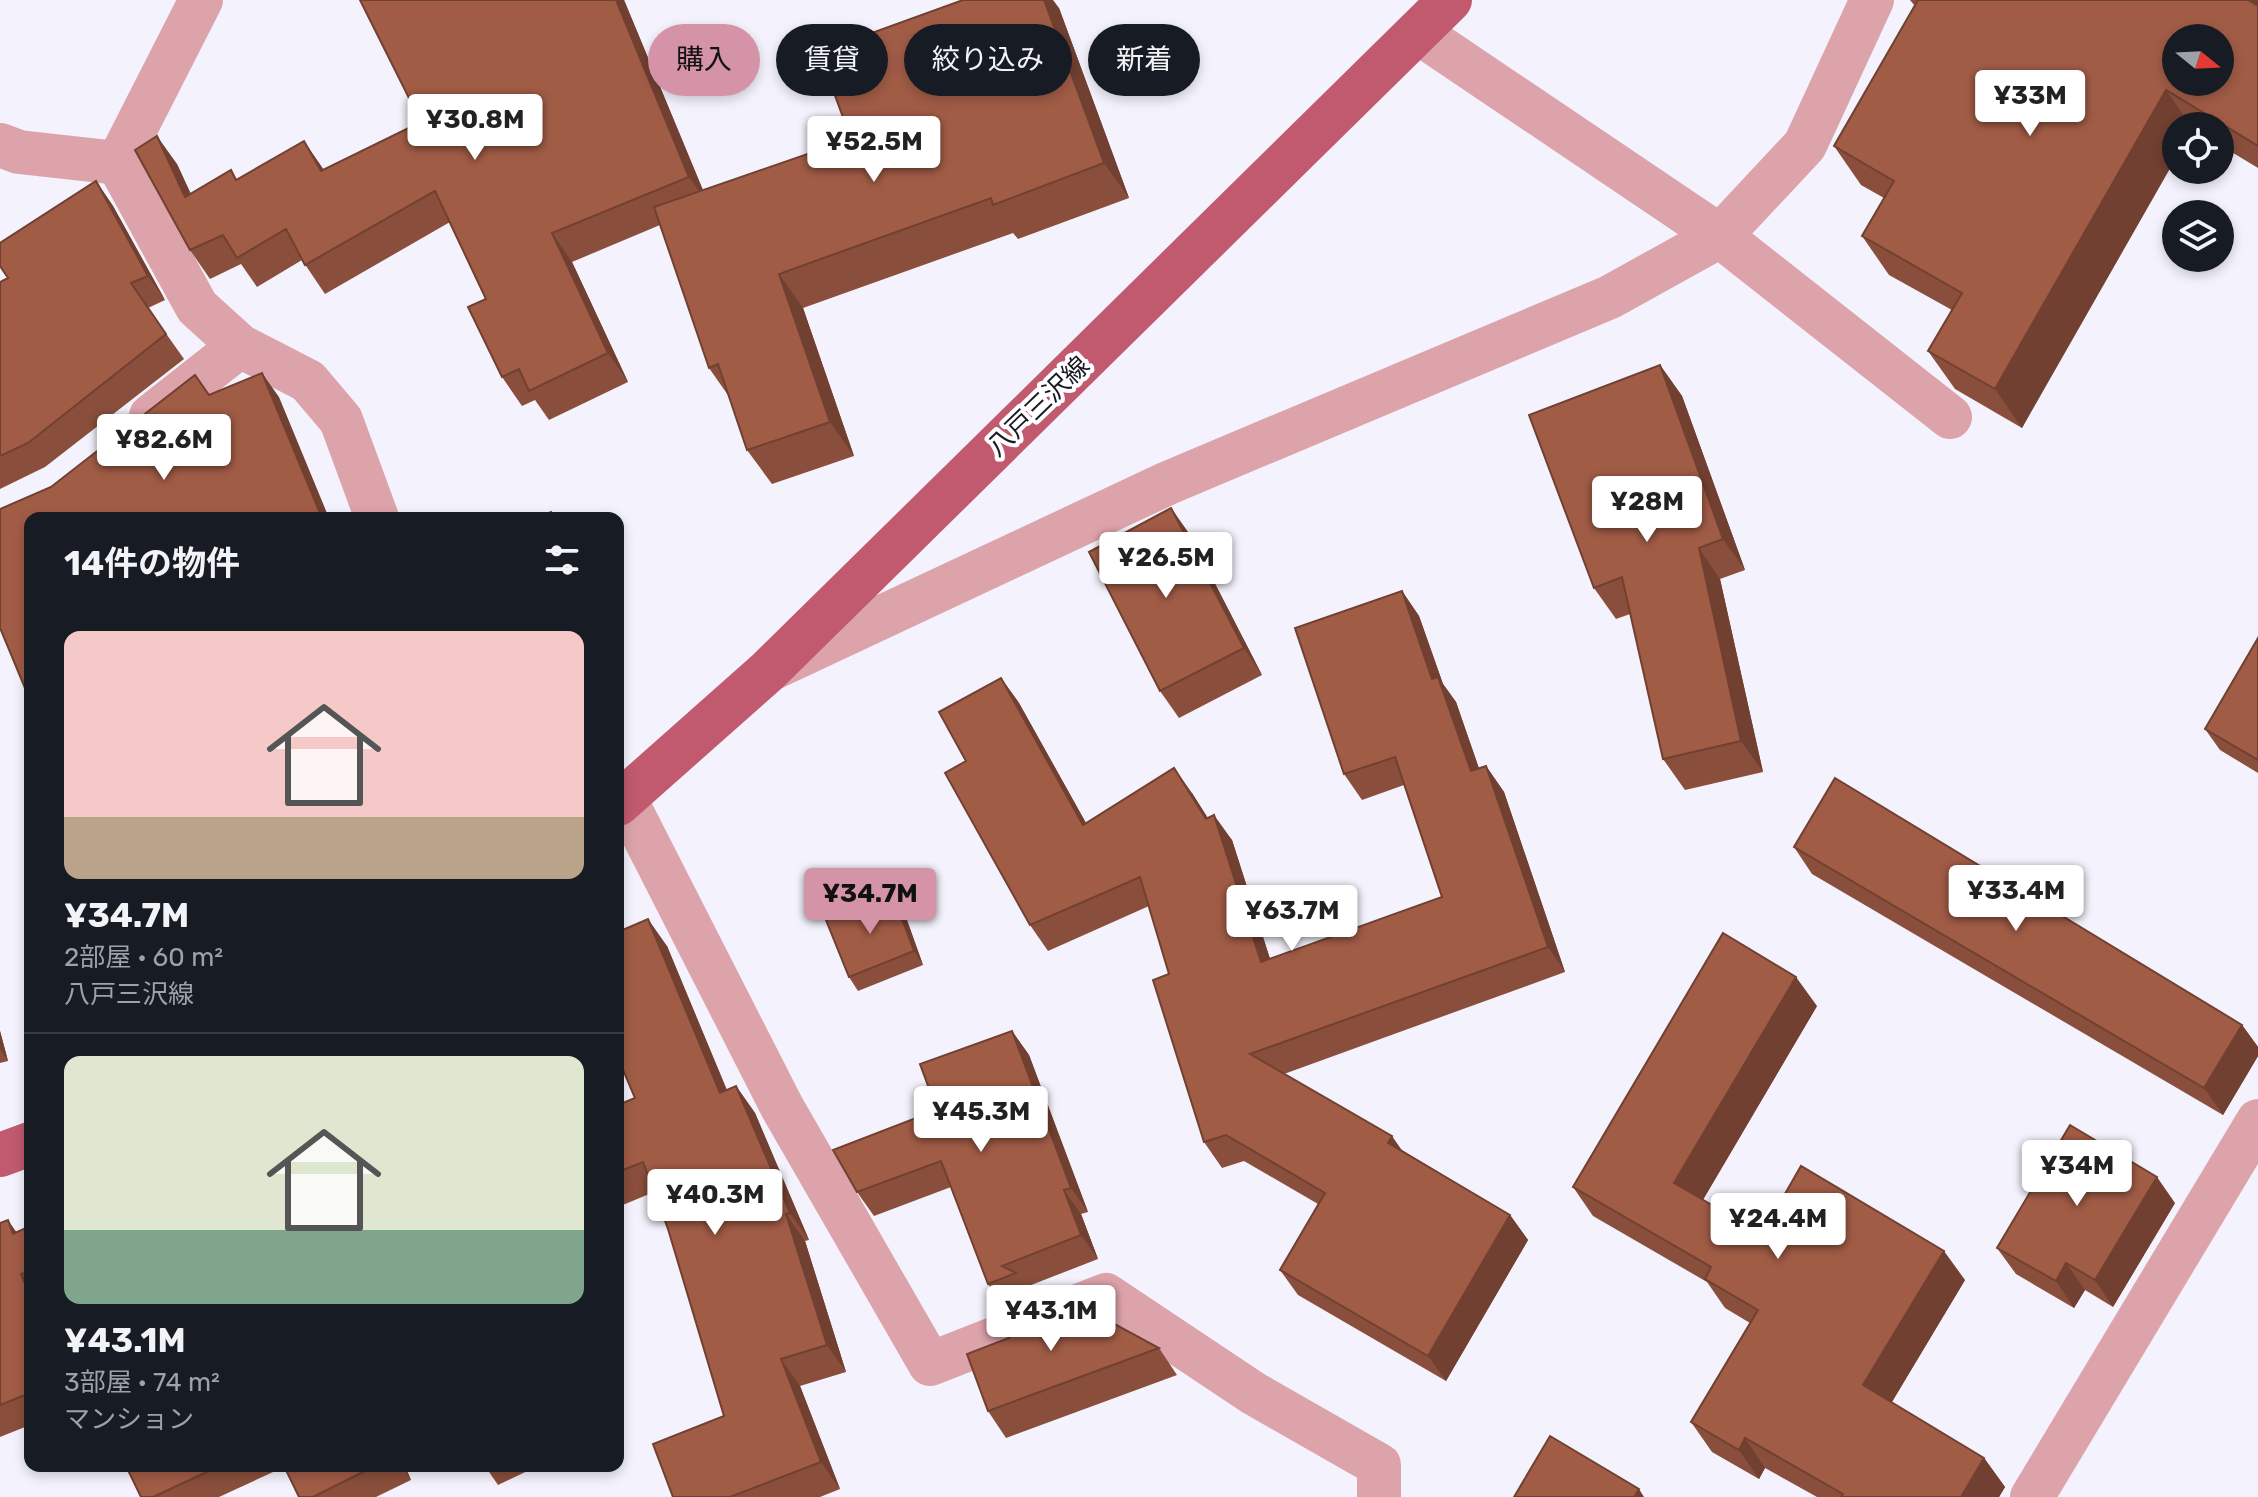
<!DOCTYPE html>
<html lang="ja">
<meta charset="utf-8">
<style>
:root{--surface:#171b24;--page:#242831;--text:#f1f3f6;--muted:#9ea1a6;--line:#363941;--accent:#d493a7}
body{margin:0;font-family:Rubik,"Noto Sans JP",sans-serif;background:var(--page);color:var(--text);height:100vh;display:flex;flex-direction:column;font-size:30px;white-space:nowrap}
*{box-sizing:border-box;margin:0}
p{font-size:26px;color:var(--muted)}
.icon{flex:none;width:44px;height:44px;fill:none;stroke:currentColor;stroke-width:2;stroke-linecap:round;stroke-linejoin:round}
.map{position:relative;flex:1;overflow:hidden}
.details{position:absolute;left:24px;top:512px;width:600px;height:960px;display:flex;flex-direction:column;background:var(--surface);border-radius:16px;box-shadow:0 4px 12px #0003}
.details>*{flex:none}
.banner{position:absolute;left:648px;top:24px;width:760px;height:72px;display:flex;gap:16px}
.needle{width:52px;rotate:108deg}
.fabs{position:absolute;left:2162px;top:24px;display:grid;gap:16px}
.fabs a{display:grid;place-items:center;width:72px;height:72px;border-radius:50%;background:var(--surface);box-shadow:0 4px 12px #0003;font-size:40px}
.price{position:absolute;translate:-50% -68px;padding:0 18px;border-radius:8px;background:#fff;color:#222;font-size:26px;line-height:52px;filter:drop-shadow(0 2px 4px #0008)}
.price::after{content:'';position:absolute;left:50%;top:48px;width:24px;height:18px;margin-left:-12px;background:inherit;clip-path:polygon(0 0,100% 0,50% 100%)}
.price.current{background:var(--accent);color:#111}
ul{padding:0;list-style:none}
li{display:grid;align-content:center;gap:16px;height:424px;padding:0 40px}
li+li{border-top:2px solid var(--line)}
li span{display:grid;place-items:center;height:248px;border-radius:16px;color:#555}
li>.icon{margin-inline-start:auto}
span .icon{width:144px;height:144px;fill:#fffc;stroke-width:1}
li b{font-size:34px}
h2{display:flex;justify-content:space-between;align-items:center;height:96px;padding:0 40px;font-size:34px}
.tag{padding:0 28px;border-radius:36px;background:var(--surface);box-shadow:0 4px 12px #0003;font-size:28px;line-height:72px}
.tag.current{background:var(--accent);color:#111}
.map>svg:first-child{display:block}
</style>
<div class="map">
<svg width="2258" height="1497" viewBox="0 0 2258 1497">
<rect width="100%" height="100%" fill="#f4f2fc"/>
<g fill="none" stroke-linecap="round" stroke-linejoin="round">
<path stroke="#dda3ab" stroke-width="44" d="M 1419,33 L 1720,236 L 1950,417
M 0,145 L 19,152 L 118,163 L 197,307 L 240,346 L 308,381 L 341,420 L 377,518
M 118,163 L 201,0
M 151,416 L 240,346
M 773,668 L 1168,483 L 1610,297 L 1720,236 L 1805,145 L 1872,0
M 625,799 L 782,1107 L 930,1364 L 1106,1295 L 1253,1393 L 1379,1465 L 1379,1497
M 2032,1497 L 2258,1121"/>
<path stroke="#c15a6f" stroke-width="44" d="M 618,804 L 768,671 L 1450,0
M 0,1155 L 30,1144"/>
</g>
<path fill="#8a4f3c" d="M 624,0 L 703,190 L 851,139 L 1059,8 L 1129,198 L 1018,239 L 1013,233 L 803,308 L 854,456 L 772,484 L 747,450 L 730,398 L 709,368 L 660,225 L 572,262 L 628,382 L 549,420 L 535,400 L 522,406 L 502,377 L 486,299 L 450,222 L 325,294 L 302,260 L 257,287 L 241,264 L 210,279 L 190,250 L 177,164 L 191,194 L 238,180 L 324,170 L 421,122 Z
M 1910,0 L 2258,0 L 2258,168 L 2220,145 L 2220,126 L 2176,126 L 2022,428 L 1955,389 L 1928,351 L 1952,310 L 1889,275 L 1862,236 L 1884,198 L 1861,185 L 1834,146 L 1915,6 Z
M 96,181 L 113,206 L 165,300 L 148,308 L 184,359 L 45,467 L 0,489 L 0,282 L 8,278 Z
M 1660,365 L 1682,396 L 1745,570 L 1720,579 L 1763,772 L 1685,790 L 1663,759 L 1630,614 L 1616,619 L 1594,588 Z
M 1171,508 L 1190,535 L 1262,675 L 1179,718 L 1160,691 Z
M 1402,591 L 1419,616 L 1443,684 L 1456,702 L 1479,769 L 1486,766 L 1504,792 L 1565,972 L 1284,1074 L 1402,1150 L 1510,1215 L 1528,1240 L 1446,1381 L 1298,1295 L 1280,1270 L 1318,1204 L 1244,1161 L 1222,1168 L 1204,1142 L 1169,974 L 1149,906 L 1048,951 L 1030,925 L 966,761 L 1001,678 L 1019,703 L 1086,823 L 1192,793 L 1208,818 L 1232,840 L 1270,959 L 1442,897 L 1404,785 L 1362,800 L 1344,774 Z
M 2258,638 L 2258,773 L 2220,750 L 2205,729 Z
M 1794,847 L 2242,1025 L 2258,1047 L 2258,1056 L 2223,1115 L 1812,874 Z
M 903,909 L 923,965 L 858,991 L 849,977 Z
M 667,946 L 727,1090 L 736,1086 L 755,1113 L 809,1240 L 805,1241 L 846,1372 L 800,1386 L 840,1489 L 820,1497 L 673,1497 L 724,1416 L 668,1229 L 654,1192 L 618,1207 L 618,1105 L 635,1098 Z
M 1817,1006 L 1703,1200 L 1762,1234 L 1965,1280 L 1892,1402 L 1984,1458 L 2005,1487 L 1999,1497 L 1817,1497 L 1765,1468 L 1759,1479 L 1712,1452 L 1691,1422 L 1750,1323 L 1725,1308 L 1707,1282 L 1593,1216 L 1573,1187 Z
M 0,1031 L 8,1061 L 0,1063 Z
M 1012,1031 L 1029,1055 L 1088,1212 L 1081,1214 L 1098,1259 L 1026,1287 L 1033,1297 L 1005,1308 L 988,1284 L 951,1187 L 874,1216 L 857,1192 Z
M 2175,1203 L 2113,1307 L 2085,1290 L 2074,1308 L 2016,1274 L 1997,1248 Z
M 0,1223 L 17,1232 L 30,1226 L 30,1425 L 0,1437 Z
M 1009,1338 L 1159,1348 L 1177,1375 L 1006,1438 L 988,1411 Z
M 126,1466 L 405,1466 L 411,1480 L 376,1497 L 299,1497 L 284,1467 L 219,1497 L 141,1497 Z
M 485,1466 L 538,1466 L 498,1485 Z"/>
<path fill="#714031" d="M 616,0 L 624,0 L 709,205 L 689,177 Z
M 1044,0 L 1053,0 L 1059,8 L 1129,198 L 1104,163 Z
M 2236,0 L 2258,0 L 2258,20 Z
M 2166,90 L 2191,126 L 2176,126 L 2176,158 L 2022,428 L 1995,389 Z
M 157,136 L 177,164 L 205,226 L 185,197 Z
M 304,141 L 324,170 L 341,200 L 321,171 Z
M 96,181 L 113,206 L 165,300 L 148,276 Z
M 552,233 L 572,262 L 628,382 L 608,353 Z
M 779,274 L 803,308 L 854,456 L 830,422 Z
M 1660,365 L 1682,396 L 1745,570 L 1723,539 Z
M 262,373 L 279,397 L 329,518 L 322,518 Z
M 1171,508 L 1190,535 L 1262,675 L 1244,648 Z
M 1699,548 L 1720,579 L 1763,772 L 1741,741 Z
M 1402,591 L 1419,616 L 1443,684 L 1456,702 L 1489,797 L 1471,771 L 1432,679 Z
M 1001,678 L 1019,703 L 1101,850 L 1083,825 Z
M 1486,766 L 1504,792 L 1565,972 L 1548,947 Z
M 1174,768 L 1192,793 L 1223,843 L 1214,815 L 1232,840 L 1279,987 L 1261,962 L 1206,819 Z
M 893,895 L 903,909 L 923,965 L 914,951 Z
M 648,919 L 667,946 L 739,1120 L 720,1093 Z
M 1796,977 L 1817,1006 L 1695,1213 L 1674,1183 Z
M 2242,1025 L 2258,1047 L 2258,1056 L 2223,1115 L 2204,1088 Z
M 0,1031 L 8,1061 L 0,1049 Z
M 1012,1031 L 1029,1055 L 1088,1212 L 1071,1188 Z
M 736,1086 L 755,1113 L 809,1240 L 790,1213 Z
M 1392,1136 L 1410,1162 L 1388,1143 Z
M 2157,1177 L 2175,1203 L 2113,1307 L 2095,1280 Z
M 1064,1190 L 1081,1214 L 1098,1259 L 1081,1235 Z
M 786,1214 L 805,1241 L 846,1372 L 827,1345 Z
M 1510,1215 L 1528,1240 L 1446,1381 L 1428,1356 Z
M 8,1220 L 26,1246 L 13,1234 Z
M 1944,1251 L 1965,1280 L 1884,1415 L 1863,1385 Z
M 2066,1263 L 2085,1290 L 2074,1308 L 2056,1281 Z
M 21,1274 L 30,1286 L 30,1296 Z
M 781,1359 L 800,1386 L 840,1489 L 821,1462 Z
M 1745,1438 L 1765,1468 L 1759,1479 L 1739,1450 Z
M 1984,1458 L 2005,1487 L 1999,1497 L 1961,1497 Z
M 402,1466 L 405,1466 L 411,1480 Z
M 1639,1489 L 1644,1497 L 1634,1497 Z"/>
<path fill="#a15c46" stroke="#714031" stroke-width="2" fill-rule="evenodd" d="M 360,0 L 616,0 L 689,177 L 552,233 L 608,353 L 529,391 L 519,369 L 502,377 L 468,307 L 486,299 L 435,191 L 305,265 L 286,229 L 237,258 L 223,235 L 190,250 L 135,150 L 157,136 L 185,197 L 231,170 L 236,180 L 304,141 L 321,171 L 421,122 Z
M 963,0 L 1044,0 L 1104,163 L 993,205 L 991,198 L 779,274 L 830,422 L 747,450 L 718,364 L 709,368 L 654,207 L 851,139 L 819,52 Z
M 1918,0 L 2248,0 L 2258,6 L 2258,146 L 2166,90 L 1995,389 L 1928,351 L 1962,293 L 1862,236 L 1894,181 L 1834,146 ZM 2176,38 L 2220,38 L 2220,82 L 2176,82 Z
M 96,181 L 148,276 L 131,283 L 166,334 L 28,443 L 0,456 L 0,282 L 8,278 L 0,266 L 0,243 Z
M 1660,365 L 1723,539 L 1699,548 L 1741,741 L 1663,759 L 1622,577 L 1594,588 L 1529,415 Z
M 262,373 L 322,518 L 30,518 L 30,700 L 0,628 L 0,509 L 51,487 L 195,375 L 209,395 Z
M 1171,508 L 1244,648 L 1160,691 L 1089,552 Z
M 551,512 L 553,518 L 536,518 Z
M 1402,591 L 1432,679 L 1438,677 L 1471,771 L 1486,766 L 1548,947 L 1250,1054 L 1392,1136 L 1388,1143 L 1510,1215 L 1428,1356 L 1280,1270 L 1325,1193 L 1226,1135 L 1204,1142 L 1153,980 L 1169,974 L 1140,877 L 1030,925 L 945,773 L 966,761 L 939,712 L 1001,678 L 1083,825 L 1174,768 L 1206,819 L 1214,815 L 1261,962 L 1442,897 L 1395,757 L 1344,774 L 1295,628 Z
M 2258,638 L 2258,760 L 2205,729 Z
M 1835,778 L 2242,1025 L 2204,1088 L 1794,847 Z
M 893,895 L 914,951 L 849,977 L 826,920 Z
M 648,919 L 720,1093 L 736,1086 L 790,1213 L 786,1214 L 827,1345 L 781,1359 L 821,1462 L 730,1497 L 673,1497 L 653,1444 L 724,1416 L 668,1229 L 643,1162 L 618,1172 L 618,1105 L 635,1098 L 618,1058 L 618,932 Z
M 1723,933 L 1796,977 L 1674,1183 L 1762,1234 L 1801,1166 L 1944,1251 L 1863,1385 L 1984,1458 L 1961,1497 L 1841,1497 L 1843,1494 L 1745,1438 L 1739,1450 L 1691,1422 L 1758,1310 L 1705,1279 L 1711,1267 L 1573,1187 Z
M 1012,1031 L 1071,1188 L 1064,1190 L 1081,1235 L 1002,1266 L 1016,1273 L 988,1284 L 941,1161 L 857,1192 L 833,1150 L 937,1110 L 920,1064 Z
M 2070,1125 L 2157,1177 L 2095,1280 L 2066,1263 L 2056,1281 L 1997,1248 Z
M 8,1220 L 13,1234 L 30,1226 L 30,1271 L 21,1274 L 30,1296 L 30,1393 L 0,1405 L 0,1223 Z
M 1072,1301 L 1159,1348 L 988,1411 L 967,1354 L 1009,1338 L 1005,1328 Z
M 1550,1436 L 1639,1489 L 1634,1497 L 1514,1497 Z
M 126,1466 L 220,1466 L 153,1497 L 141,1497 Z
M 284,1466 L 375,1466 L 313,1497 L 299,1497 Z"/>
<g text-anchor="middle" stroke-width="8" stroke-linejoin="round" paint-order="stroke">
<g font-size="26" fill="#1a1921" stroke="#fff">
<text transform="translate(1038 406) rotate(-44)" y="9">八戸三沢線</text>
</g>
</g>
</svg>
<div class="fabs">
<a><svg class="needle" viewBox="-14 -14 28 28"><path d="M0-13l5 13h-10z" fill="#e53935"/><path d="M0 13l5-13h-10z" fill="#9ea1a6"/></svg></a>
<a><svg class="icon" aria-label="locate" viewBox="0 0 24 24"><circle cx="12" cy="12" r="6"/><path d="M12 2v4M12 18v4M2 12h4M18 12h4"/></svg></a>
<a><svg class="icon" aria-label="layers" viewBox="0 0 24 24"><path d="M12 4l9 5-9 5-9-5zM3 14l9 5 9-5"/></svg></a>
</div>
<b class="price" style="left:2030px;top:138px">¥33M</b>
<b class="price" style="left:475px;top:162px">¥30.8M</b>
<b class="price" style="left:874px;top:184px">¥52.5M</b>
<b class="price" style="left:164px;top:482px">¥82.6M</b>
<b class="price" style="left:1647px;top:544px">¥28M</b>
<b class="price" style="left:1166px;top:600px">¥26.5M</b>
<b class="price" style="left:2016px;top:933px">¥33.4M</b>
<b class="price current" style="left:870px;top:936px">¥34.7M</b>
<b class="price" style="left:1292px;top:953px">¥63.7M</b>
<b class="price" style="left:981px;top:1154px">¥45.3M</b>
<b class="price" style="left:2077px;top:1208px">¥34M</b>
<b class="price" style="left:715px;top:1237px">¥40.3M</b>
<b class="price" style="left:1778px;top:1261px">¥24.4M</b>
<b class="price" style="left:1051px;top:1353px">¥43.1M</b>
<div class="banner">
<a class="tag current">購入</a>
<a class="tag">賃貸</a>
<a class="tag">絞り込み</a>
<a class="tag">新着</a>
</div>
<section class="details">
<h2>14件の物件<svg class="icon" aria-label="filters" viewBox="0 0 24 24"><path d="M4 7h16M4 17h16"/><circle cx="9" cy="7" r="2"/><circle cx="15" cy="17" r="2"/></svg></h2>
<ul>
<li><span style="background:linear-gradient(#f6c9c9 75%,#b9a48a 0)"><svg class="icon" aria-label="home" viewBox="0 0 24 24"><path d="M3 11l9-7 9 7M6 9v11h12V9"/></svg></span><div><b>¥34.7M</b><p>2部屋 · 60 m²</p><p>八戸三沢線</p></div></li>
<li><span style="background:linear-gradient(#dfe7d0 70%,#7fa58c 0)"><svg class="icon" aria-label="home" viewBox="0 0 24 24"><path d="M3 11l9-7 9 7M6 9v11h12V9"/></svg></span><div><b>¥43.1M</b><p>3部屋 · 74 m²</p><p>マンション</p></div></li>
</ul>
</section>
</div>
